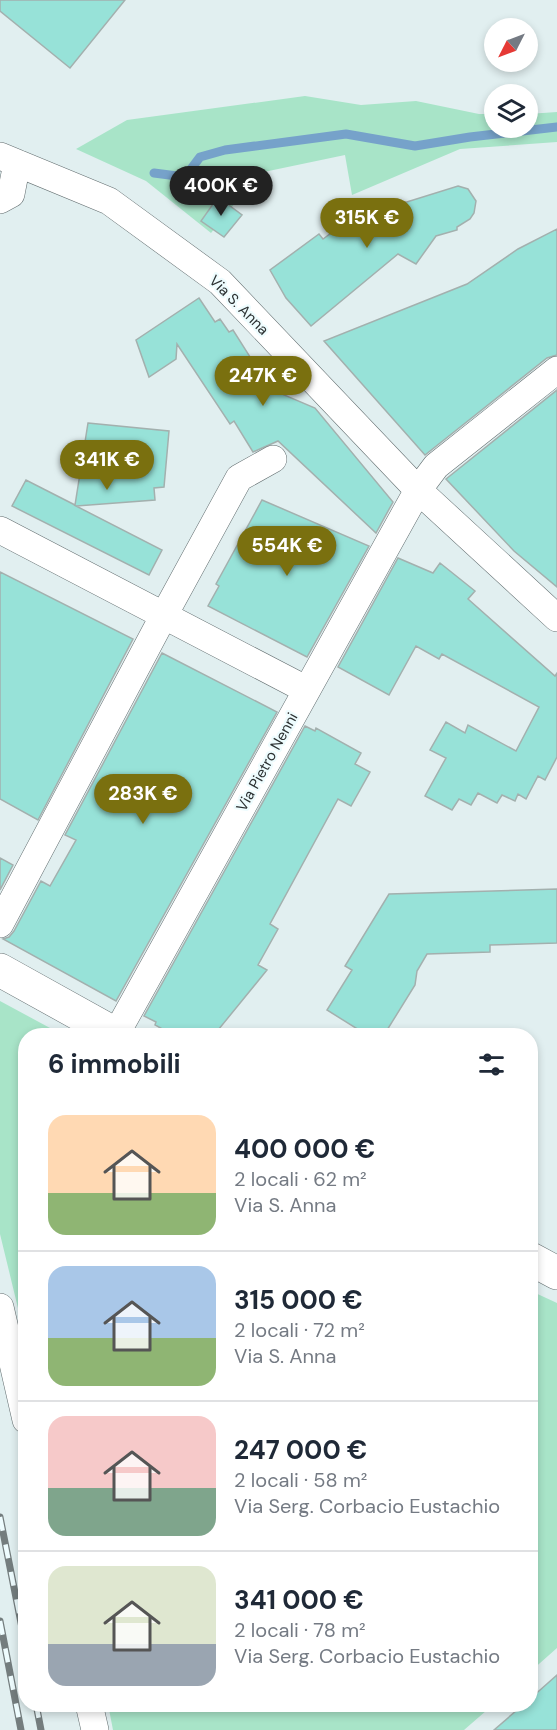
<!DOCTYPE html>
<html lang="it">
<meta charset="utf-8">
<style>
:root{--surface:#fff;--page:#f2f2f3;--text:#1f2937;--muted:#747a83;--line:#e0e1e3;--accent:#7a700f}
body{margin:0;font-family:"DM Sans",sans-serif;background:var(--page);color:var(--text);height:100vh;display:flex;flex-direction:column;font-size:22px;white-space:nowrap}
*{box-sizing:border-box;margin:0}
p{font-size:20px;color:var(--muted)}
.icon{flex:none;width:33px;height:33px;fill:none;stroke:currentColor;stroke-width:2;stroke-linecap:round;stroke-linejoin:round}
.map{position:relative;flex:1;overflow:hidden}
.sheet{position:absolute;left:18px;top:1028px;width:520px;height:684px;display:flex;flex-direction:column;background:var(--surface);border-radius:24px;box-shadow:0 3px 9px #0003}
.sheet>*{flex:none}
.needle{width:39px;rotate:228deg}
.controls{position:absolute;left:484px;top:18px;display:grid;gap:12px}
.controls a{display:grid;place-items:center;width:54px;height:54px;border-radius:50%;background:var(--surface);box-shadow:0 3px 9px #0003;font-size:30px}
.price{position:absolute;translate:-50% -51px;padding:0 14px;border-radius:21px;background:var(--accent);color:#fff;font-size:20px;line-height:39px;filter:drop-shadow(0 2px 3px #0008)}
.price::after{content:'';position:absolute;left:50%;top:36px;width:18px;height:14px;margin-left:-9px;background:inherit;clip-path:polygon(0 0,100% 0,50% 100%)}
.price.current{background:#222;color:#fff}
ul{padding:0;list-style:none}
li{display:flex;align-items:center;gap:18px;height:150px;padding:0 30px}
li+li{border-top:2px solid var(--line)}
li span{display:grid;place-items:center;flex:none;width:168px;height:120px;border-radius:18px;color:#555}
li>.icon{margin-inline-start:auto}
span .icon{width:72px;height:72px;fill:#fffc;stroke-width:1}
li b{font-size:26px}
h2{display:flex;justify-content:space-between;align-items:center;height:72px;padding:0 30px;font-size:26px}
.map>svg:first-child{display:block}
</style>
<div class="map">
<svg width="557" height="1730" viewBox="0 0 557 1730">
<rect width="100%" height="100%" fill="#e1eff0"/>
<path fill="#a8e4c8" d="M 305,96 L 361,105 L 416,101 L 479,114 L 495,114 L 495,128 L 528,128 L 528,114 L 557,112 L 557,142 L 460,149 L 352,195 L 345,155 L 259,173 L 211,233 L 146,181 L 76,149 L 127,120 Z
M 0,1001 L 63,1035 L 26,1035 L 25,1337 L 0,1234 Z
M 531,1291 L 557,1303 L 557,1648 L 531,1671 Z
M 108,1704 L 494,1704 L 464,1730 L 113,1730 Z"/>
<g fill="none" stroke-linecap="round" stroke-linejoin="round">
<path stroke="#76a2ca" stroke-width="9" d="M 154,173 L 185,177 L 200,157 L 225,150 L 346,134 L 415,146 L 470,137 L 557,127"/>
</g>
<path fill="#97e2d8" stroke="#a3b0ae" stroke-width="1.5" d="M 0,0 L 125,0 L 70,68 L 0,11 Z
M 458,186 L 468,189 L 476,201 L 474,213 L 470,219 L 457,227 L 457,230 L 436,236 L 416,264 L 398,254 L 311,326 L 286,298 L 270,270 L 319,234 L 323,239 L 349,220 Z
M 218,197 L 242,215 L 224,237 L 201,221 Z
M 557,229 L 557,355 L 547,358 L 425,455 L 324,341 L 467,284 L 518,249 Z
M 199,298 L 215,322 L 220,319 L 229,332 L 233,330 L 264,379 L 268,377 L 277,392 L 315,408 L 393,502 L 376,533 L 278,441 L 253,452 L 234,421 L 230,424 L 177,344 L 176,359 L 149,377 L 136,340 Z
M 557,390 L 557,587 L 514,551 L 446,479 Z
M 88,423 L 169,431 L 164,487 L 154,488 L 155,500 L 76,506 L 162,550 L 149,575 L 12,506 L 26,480 L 75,505 Z
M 262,500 L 369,546 L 307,657 L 208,606 L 219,586 L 216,584 Z
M 398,558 L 433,573 L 440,563 L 475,591 L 468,599 L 555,676 L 557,673 L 557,757 L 545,780 L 538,776 L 526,799 L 518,794 L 515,801 L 502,795 L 497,803 L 478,793 L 471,805 L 459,799 L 452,810 L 425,796 L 446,758 L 430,750 L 446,722 L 465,733 L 468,725 L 516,751 L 539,707 L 442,654 L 439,659 L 416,646 L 389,695 L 338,667 Z
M 0,572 L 133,639 L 38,820 L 0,799 Z
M 162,653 L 277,712 L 116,1001 L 3,939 L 9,937 L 14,931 L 41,881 L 50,886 L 76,840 L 65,835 Z
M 305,726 L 315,731 L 316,728 L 361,753 L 355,764 L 370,772 L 351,806 L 338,799 L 270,924 L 278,929 L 258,965 L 267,970 L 214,1035 L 173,1035 L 155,1025 L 156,1022 L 144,1016 Z
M 0,858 L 13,865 L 0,890 Z
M 557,889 L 557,943 L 490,945 L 490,952 L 427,954 L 417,971 L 415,985 L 384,1035 L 367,1035 L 327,1010 L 352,970 L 345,966 L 389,894 Z
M 557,1675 L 557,1730 L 494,1730 L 524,1704 L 531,1704 L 531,1698 Z"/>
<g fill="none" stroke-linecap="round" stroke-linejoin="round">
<g stroke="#636e70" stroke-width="28">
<path id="minor" d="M 0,156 L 109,201 L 220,282 L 418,490 L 557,618
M 0,200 L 11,194 L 17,163
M 0,530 L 307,690
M 0,924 L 163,617 L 239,478 L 273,459
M 116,1034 L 418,490 L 436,466 L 557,370
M 0,1307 L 26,1420
M 89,1704 L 95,1730"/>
</g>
<g stroke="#636e70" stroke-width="34">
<path id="tertiary" d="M 0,970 L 117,1035
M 531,1259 L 557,1273"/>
</g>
<use href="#minor" stroke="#fff" stroke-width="27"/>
<use href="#tertiary" stroke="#fff" stroke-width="33"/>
<g stroke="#747d7e" stroke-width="7">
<path id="rail" d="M 0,1517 L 26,1648
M 0,1621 L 21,1730
M 36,1704 L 41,1730"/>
</g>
<use href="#rail" stroke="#eefcfe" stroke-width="4.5" stroke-dasharray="14" stroke-linecap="butt"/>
</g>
<g text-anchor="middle" stroke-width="4.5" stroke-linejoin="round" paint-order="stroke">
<g font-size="15" fill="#2c3132" stroke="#eefcfe">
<text transform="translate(239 305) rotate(45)" y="5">Via S. Anna</text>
<text transform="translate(267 762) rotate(-61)" y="5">Via Pietro Nenni</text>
</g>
</g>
</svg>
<div class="controls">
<a><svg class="needle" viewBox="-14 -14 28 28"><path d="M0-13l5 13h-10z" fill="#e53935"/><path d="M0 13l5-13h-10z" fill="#747a83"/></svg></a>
<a><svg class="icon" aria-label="layers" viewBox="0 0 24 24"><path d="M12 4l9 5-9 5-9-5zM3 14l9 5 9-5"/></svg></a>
</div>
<b class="price current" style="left:221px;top:217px">400K €</b>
<b class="price" style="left:367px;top:249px">315K €</b>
<b class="price" style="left:263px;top:407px">247K €</b>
<b class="price" style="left:107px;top:491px">341K €</b>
<b class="price" style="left:287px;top:577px">554K €</b>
<b class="price" style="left:143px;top:825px">283K €</b>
<section class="sheet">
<h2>6 immobili<svg class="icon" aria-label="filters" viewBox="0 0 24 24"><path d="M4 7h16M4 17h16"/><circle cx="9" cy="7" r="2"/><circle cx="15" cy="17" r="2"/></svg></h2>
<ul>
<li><span style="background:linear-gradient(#ffd9b3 65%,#8fb573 0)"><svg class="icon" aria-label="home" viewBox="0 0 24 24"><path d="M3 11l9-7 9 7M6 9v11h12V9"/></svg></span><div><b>400 000 €</b><p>2 locali · 62 m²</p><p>Via S. Anna</p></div></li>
<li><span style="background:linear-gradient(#a9c7e8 60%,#8fb573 0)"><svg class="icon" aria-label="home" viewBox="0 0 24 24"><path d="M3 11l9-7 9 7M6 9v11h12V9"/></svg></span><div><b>315 000 €</b><p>2 locali · 72 m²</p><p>Via S. Anna</p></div></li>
<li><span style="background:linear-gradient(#f6c9c9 60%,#7fa58c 0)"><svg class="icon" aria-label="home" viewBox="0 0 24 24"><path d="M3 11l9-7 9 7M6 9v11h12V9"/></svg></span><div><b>247 000 €</b><p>2 locali · 58 m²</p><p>Via Serg. Corbacio Eustachio</p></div></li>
<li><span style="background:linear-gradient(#dfe7d0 65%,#9aa5b1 0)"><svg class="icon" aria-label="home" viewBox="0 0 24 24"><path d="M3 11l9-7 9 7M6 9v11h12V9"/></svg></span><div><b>341 000 €</b><p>2 locali · 78 m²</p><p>Via Serg. Corbacio Eustachio</p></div></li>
</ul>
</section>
</div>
